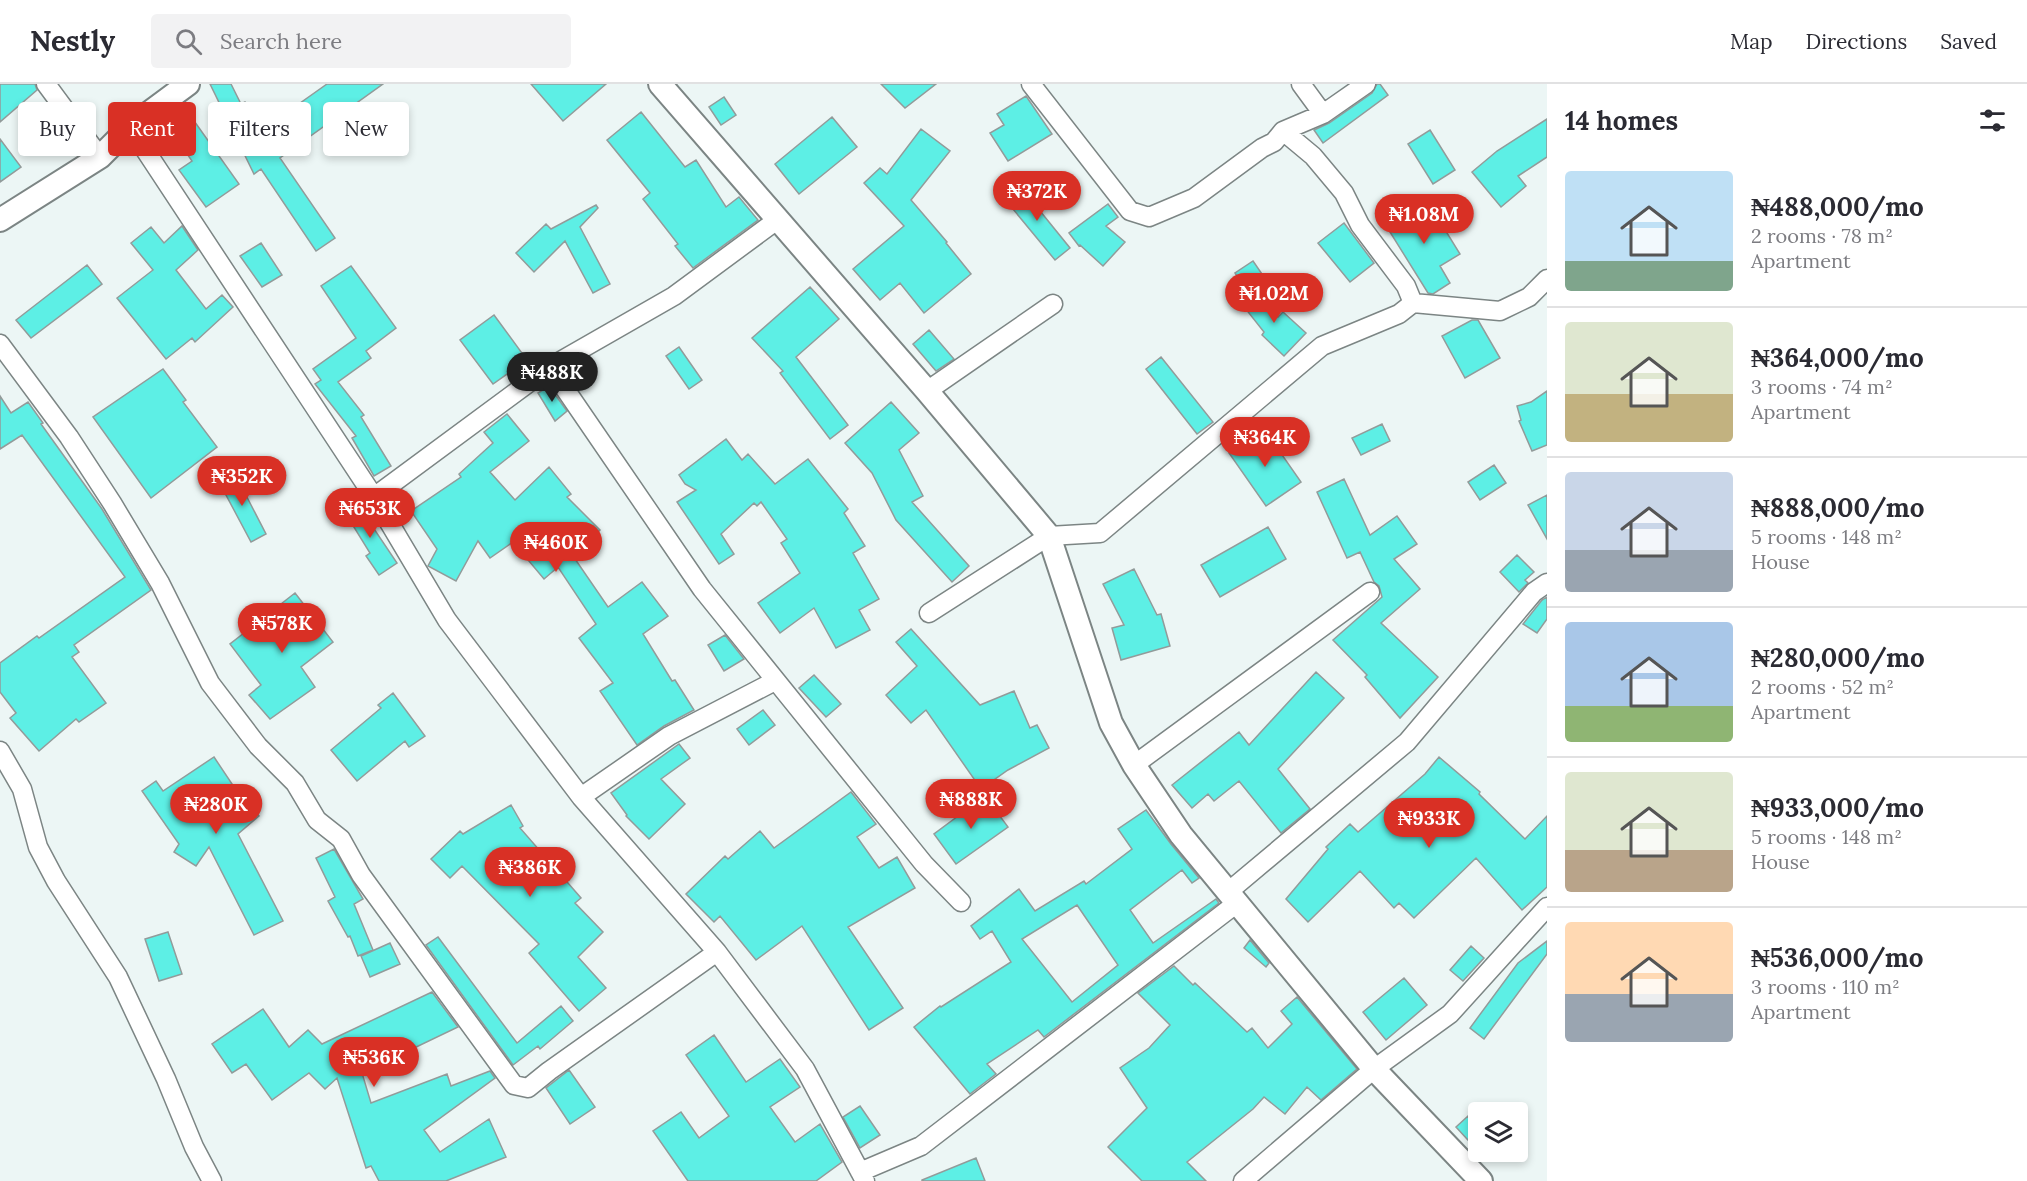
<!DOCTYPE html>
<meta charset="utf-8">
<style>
:root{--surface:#fff;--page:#f2f2f3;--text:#2b2b33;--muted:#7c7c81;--line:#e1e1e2;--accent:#d93025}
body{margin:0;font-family:Lora,serif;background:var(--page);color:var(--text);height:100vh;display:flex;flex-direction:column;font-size:22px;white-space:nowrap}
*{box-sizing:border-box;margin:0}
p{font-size:20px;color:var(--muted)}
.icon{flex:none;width:33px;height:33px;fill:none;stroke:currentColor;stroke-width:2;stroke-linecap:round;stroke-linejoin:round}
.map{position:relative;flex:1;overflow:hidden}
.panel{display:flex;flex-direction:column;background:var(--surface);width:480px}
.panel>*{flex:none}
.hud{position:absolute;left:18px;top:18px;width:570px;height:54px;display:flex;gap:12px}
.fabs{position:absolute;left:1468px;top:1018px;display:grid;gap:12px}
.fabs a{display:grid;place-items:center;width:60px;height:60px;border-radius:6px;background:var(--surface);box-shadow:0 3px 9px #0003;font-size:30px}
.price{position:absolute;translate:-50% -51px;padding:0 14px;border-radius:21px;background:var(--accent);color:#fff;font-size:20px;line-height:39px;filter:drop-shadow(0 2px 3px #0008)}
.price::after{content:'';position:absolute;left:50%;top:36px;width:18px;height:14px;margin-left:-9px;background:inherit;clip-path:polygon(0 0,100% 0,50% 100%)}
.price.current{background:#222;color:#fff}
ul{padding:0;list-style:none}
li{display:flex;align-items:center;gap:18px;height:150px;padding:0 18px}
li+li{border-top:2px solid var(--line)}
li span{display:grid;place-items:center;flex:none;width:168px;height:120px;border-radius:6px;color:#555}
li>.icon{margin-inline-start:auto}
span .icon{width:72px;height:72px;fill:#fffc;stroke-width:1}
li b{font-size:26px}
h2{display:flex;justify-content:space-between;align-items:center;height:72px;padding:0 18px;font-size:26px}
.chip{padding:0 21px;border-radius:6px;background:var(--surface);box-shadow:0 3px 9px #0003;font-size:21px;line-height:54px}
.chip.current{background:var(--accent);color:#fff}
header{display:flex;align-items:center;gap:36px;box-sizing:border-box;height:84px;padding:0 30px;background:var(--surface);border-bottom:2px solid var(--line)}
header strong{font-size:28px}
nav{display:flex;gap:33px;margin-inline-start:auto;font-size:21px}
.search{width:420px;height:54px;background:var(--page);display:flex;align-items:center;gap:15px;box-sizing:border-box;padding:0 21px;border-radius:6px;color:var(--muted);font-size:22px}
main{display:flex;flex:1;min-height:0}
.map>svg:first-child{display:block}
</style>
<header>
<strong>Nestly</strong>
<div class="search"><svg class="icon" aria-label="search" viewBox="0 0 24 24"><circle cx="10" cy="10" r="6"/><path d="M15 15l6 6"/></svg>Search here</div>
<nav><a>Map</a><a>Directions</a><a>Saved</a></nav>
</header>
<main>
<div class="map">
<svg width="1547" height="1097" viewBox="0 0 1547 1097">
<rect width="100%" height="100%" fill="#ecf6f5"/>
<path fill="#5defe5" stroke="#929b9a" stroke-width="1.5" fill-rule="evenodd" d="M 0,0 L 35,0 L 37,6 L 0,38 Z
M 210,0 L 231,0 L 241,20 L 245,18 L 262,46 L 327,0 L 383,0 L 280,74 L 335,154 L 316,167 L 261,85 L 254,90 Z
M 531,0 L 606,0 L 563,37 Z
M 881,0 L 936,0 L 905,24 Z
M 1377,0 L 1380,0 L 1388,11 L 1323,59 L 1314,46 L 1329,39 L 1372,9 Z
M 1026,12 L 1052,50 L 1008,77 L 990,49 L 1004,41 L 997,30 Z
M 724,13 L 736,31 L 721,41 L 709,23 Z
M 641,28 L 685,83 L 696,76 L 726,123 L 739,113 L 758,136 L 693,184 L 675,162 L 678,160 L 643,115 L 650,109 L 607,56 Z
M 832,33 L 857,63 L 799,110 L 775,80 Z
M 192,34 L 239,100 L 206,123 L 179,86 L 192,77 L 172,48 Z
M 1547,35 L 1547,73 L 1518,92 L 1526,102 L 1501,123 L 1472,88 L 1497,67 Z
M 921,45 L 950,67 L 911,116 L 947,158 L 946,159 L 971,190 L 924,229 L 900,199 L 880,216 L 853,185 L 904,142 L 864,99 L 880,84 L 887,90 Z
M 1430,46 L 1455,86 L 1433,100 L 1408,60 Z
M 0,55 L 21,83 L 0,98 Z
M 1019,101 L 1070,164 L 1055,176 L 1003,113 Z
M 1426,115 L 1460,170 L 1440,182 L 1450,199 L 1433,210 L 1428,209 L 1385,140 Z
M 1108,120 L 1118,133 L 1106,142 L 1125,158 L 1103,182 L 1080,161 L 1079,162 L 1069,149 Z
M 596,121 L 598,124 L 580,143 L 610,200 L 593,209 L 565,157 L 534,188 L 516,169 L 546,140 L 551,145 Z
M 1344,139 L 1374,179 L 1350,198 L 1318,159 Z
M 182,142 L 198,166 L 176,186 L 206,225 L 222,211 L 233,223 L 195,258 L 192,254 L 166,275 L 117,214 L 153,186 L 131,159 L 151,143 L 164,159 Z
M 261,159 L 282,191 L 262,203 L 240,172 Z
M 1253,177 L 1264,193 L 1245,205 L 1235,189 Z
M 87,181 L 102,200 L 31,254 L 16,236 Z
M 351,182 L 396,244 L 366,267 L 371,274 L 338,298 L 364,331 L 361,333 L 391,382 L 374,392 L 352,354 L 356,352 L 315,300 L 321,296 L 313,285 L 356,254 L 321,202 Z
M 810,203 L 839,235 L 796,273 L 848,341 L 830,355 L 780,289 L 783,287 L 752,254 Z
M 1258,206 L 1278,233 L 1283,228 L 1306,249 L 1284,272 L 1262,251 L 1264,248 L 1241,219 Z
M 494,231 L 527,276 L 493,300 L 460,256 Z
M 1472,236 L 1478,236 L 1500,274 L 1465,294 L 1442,252 Z
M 929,246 L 954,275 L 936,287 L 913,260 Z
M 679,263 L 702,296 L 689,305 L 666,272 Z
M 1161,273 L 1213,338 L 1197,350 L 1146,285 Z
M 163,285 L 186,316 L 183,318 L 217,363 L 151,414 L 93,333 Z
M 549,302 L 567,327 L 555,337 L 538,309 Z
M 1547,307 L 1547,361 L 1532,367 L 1519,337 L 1521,336 L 1517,322 L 1531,318 Z
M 0,312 L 11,329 L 28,318 L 43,339 L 41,340 L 102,425 L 151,506 L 74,561 L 79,568 L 72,573 L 106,619 L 79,638 L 76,635 L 39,667 L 10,634 L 16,629 L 0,608 L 0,579 L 37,552 L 39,554 L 125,493 L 22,351 L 0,365 Z
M 891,318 L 919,349 L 899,366 L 923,412 L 912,418 L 969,482 L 952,498 L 896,436 L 872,389 L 845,359 Z
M 507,330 L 529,357 L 490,388 L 515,416 L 549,383 L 571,410 L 567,413 L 600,446 L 573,472 L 608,523 L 642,498 L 668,532 L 643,550 L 672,597 L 675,596 L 694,626 L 664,642 L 637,661 L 600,607 L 613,599 L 579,554 L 596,540 L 558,483 L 544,495 L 513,458 L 490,474 L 478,457 L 456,497 L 428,482 L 437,465 L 411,427 L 461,393 L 459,390 L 493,359 L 484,348 Z
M 1382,340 L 1390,357 L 1361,371 L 1352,354 Z
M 1264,345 L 1301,398 L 1266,422 L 1229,369 Z
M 726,355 L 742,376 L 748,370 L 775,400 L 808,375 L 848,425 L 844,429 L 865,462 L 853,469 L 879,515 L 859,526 L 870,546 L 836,564 L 814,524 L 780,549 L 758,519 L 800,489 L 781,459 L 787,455 L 761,418 L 757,422 L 754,419 L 721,450 L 734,470 L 719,480 L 677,418 L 696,406 L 685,400 L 679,391 Z
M 1494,381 L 1506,399 L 1480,416 L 1468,398 Z
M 234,388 L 266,450 L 251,458 L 218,396 Z
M 1344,395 L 1370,451 L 1397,432 L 1417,460 L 1394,475 L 1420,505 L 1381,539 L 1438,593 L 1400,634 L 1365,593 L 1367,591 L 1333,556 L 1382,513 L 1379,502 L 1374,498 L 1360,468 L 1347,474 L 1317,408 Z
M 1547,411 L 1547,455 L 1528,421 Z
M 360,417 L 371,434 L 368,436 L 397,479 L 379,491 L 366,472 L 370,469 L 344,427 Z
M 1268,443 L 1286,475 L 1220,513 L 1201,481 Z
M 1517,471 L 1534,488 L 1525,496 L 1528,499 L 1519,508 L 1500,488 Z
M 1134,485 L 1157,531 L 1161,530 L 1170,562 L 1121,576 L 1112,544 L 1124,541 L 1103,500 Z
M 295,509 L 333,558 L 301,583 L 315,603 L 270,635 L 249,611 L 261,601 L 230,560 Z
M 1547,513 L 1547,535 L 1537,549 L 1523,540 L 1542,516 Z
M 911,545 L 980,621 L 1014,607 L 1030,644 L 1037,641 L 1049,664 L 1008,686 L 981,705 L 926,626 L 911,639 L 886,611 L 917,582 L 896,558 Z
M 725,551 L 744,575 L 724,587 L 708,561 Z
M 1316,588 L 1344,614 L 1278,685 L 1310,725 L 1281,749 L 1239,697 L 1214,717 L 1208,710 L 1192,724 L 1172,701 L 1239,648 L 1249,661 Z
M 814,591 L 841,620 L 826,633 L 799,604 Z
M 393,609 L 425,652 L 409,663 L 405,657 L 357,697 L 331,666 L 381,624 L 378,621 Z
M 763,626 L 775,641 L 749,661 L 737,645 Z
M 679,660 L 690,674 L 661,695 L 685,720 L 649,755 L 626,732 L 627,731 L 611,709 Z
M 214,673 L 234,703 L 259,732 L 238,750 L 283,837 L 254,851 L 209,763 L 196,782 L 174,768 L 179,760 L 142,707 L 156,697 L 163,707 Z
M 1439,673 L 1480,708 L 1479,710 L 1525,755 L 1547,732 L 1547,803 L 1522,826 L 1476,774 L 1414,834 L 1399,819 L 1394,824 L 1360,787 L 1308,838 L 1286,815 L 1328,765 L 1326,763 L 1350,740 L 1358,748 L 1425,690 Z
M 851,708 L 876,740 L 857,753 L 879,784 L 897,773 L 915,804 L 848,843 L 903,924 L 869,946 L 802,842 L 756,876 L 720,832 L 714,838 L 686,810 L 725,772 L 728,775 L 760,747 L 774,764 Z
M 985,712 L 1008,743 L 956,780 L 934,750 Z
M 511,721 L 523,742 L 520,744 L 581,814 L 575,819 L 603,848 L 578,873 L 606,904 L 579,927 L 529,869 L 539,860 L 462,782 L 450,794 L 431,775 L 460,747 L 463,750 Z
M 1146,726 L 1171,760 L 1199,794 L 1192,799 L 1182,786 L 1130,826 L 1153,859 L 1216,815 L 1219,819 L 1044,953 L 1038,946 L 987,980 L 996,990 L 970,1010 L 914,943 L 940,922 L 941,923 L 1011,878 L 992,847 L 980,855 L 971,842 L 1019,805 L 1035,827 L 1084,797 L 1086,800 L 1132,765 L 1118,745 ZM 1077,821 L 1118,881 L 1072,918 L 1022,855 Z
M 334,765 L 363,815 L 354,820 L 373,866 L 358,872 L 350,852 L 348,853 L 328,817 L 335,813 L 316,774 Z
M 168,848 L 182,890 L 159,897 L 145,855 Z
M 438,853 L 517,959 L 561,922 L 573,937 L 540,965 L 538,962 L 513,981 L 426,861 Z
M 1250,856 L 1269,879 L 1266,883 L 1244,864 Z
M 1547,857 L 1547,870 L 1484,955 L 1470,944 L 1518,879 Z
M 390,859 L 400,880 L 370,893 L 361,872 Z
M 1471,862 L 1484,874 L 1463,897 L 1450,886 Z
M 1174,882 L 1193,901 L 1195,899 L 1247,948 L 1252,944 L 1268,964 L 1292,940 L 1281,927 L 1297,913 L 1357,985 L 1321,1016 L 1307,1003 L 1285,1030 L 1264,1013 L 1253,1025 L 1187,1078 L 1206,1097 L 1142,1097 L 1108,1063 L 1147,1024 L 1120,984 L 1149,964 L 1170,941 L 1138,909 Z
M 1404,894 L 1427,921 L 1386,956 L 1363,928 Z
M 432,908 L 458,943 L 362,989 L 371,1019 L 447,990 L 451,1002 L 490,987 L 495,994 L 424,1046 L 440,1068 L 489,1035 L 506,1073 L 446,1097 L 379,1097 L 371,1082 L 366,1084 L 337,994 L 325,1005 L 309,989 L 272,1016 L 246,980 L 232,989 L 212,960 L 263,925 L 289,963 L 308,946 L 322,960 Z
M 714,951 L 746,998 L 780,975 L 800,1003 L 770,1023 L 795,1058 L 820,1040 L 842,1078 L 816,1097 L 688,1097 L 653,1047 L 681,1028 L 699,1054 L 729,1032 L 686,971 Z
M 569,986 L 595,1023 L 570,1040 L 546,1004 Z
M 860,1022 L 880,1051 L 860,1064 L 843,1033 Z
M 1468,1032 L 1479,1044 L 1479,1068 L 1456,1043 Z
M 976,1074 L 985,1097 L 922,1097 L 922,1096 Z"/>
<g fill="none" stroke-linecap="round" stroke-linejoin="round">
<g stroke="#7c8584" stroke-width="21">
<path id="minor" d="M 46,0 L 100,73
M 1031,0 L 1130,127 L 1149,133 L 1194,114 L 1262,64 L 1274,58 L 1283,47 L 1323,30 L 1366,0
M 1301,0 L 1323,30
M 130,43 L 374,413 L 447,536 L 581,713 L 717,868 L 805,985 L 865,1097
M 1413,219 L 1500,227 L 1529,213 L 1547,195
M 0,260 L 69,353 L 112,419 L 160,499 L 210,599 L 258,662 L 295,699 L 317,736 L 341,755 L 361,791 L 514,1001 L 528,1004 L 549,987 L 717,868
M 550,283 L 702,505 L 924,780 L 961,818
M 927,307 L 1053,220
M 374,413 L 550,283 L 674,212 L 777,136
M 929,529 L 1049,452 L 1100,449 L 1322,262 L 1399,230 L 1413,219 L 1406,202 L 1360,141 L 1344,109 L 1313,72 L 1283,47
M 0,667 L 22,705 L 38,763 L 56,797 L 118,893 L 166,995 L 194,1063 L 212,1097
M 1134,681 L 1370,508
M 581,713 L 669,652 L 775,597
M 1228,808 L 1407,658 L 1534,508 L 1547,499
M 860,1088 L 921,1062 L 1237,819
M 1243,1097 L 1374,985 L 1450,930 L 1547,823"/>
</g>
<g stroke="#7c8584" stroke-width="26">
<path id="tertiary" d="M 660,0 L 927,307 L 1049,452 L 1111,639 L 1134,681 L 1181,751 L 1374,985 L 1481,1097
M 0,136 L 100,73 L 130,43 L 188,0"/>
</g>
<use href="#minor" stroke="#fff" stroke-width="18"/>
<use href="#tertiary" stroke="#fff" stroke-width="22"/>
</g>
</svg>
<div class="fabs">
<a><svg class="icon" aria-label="layers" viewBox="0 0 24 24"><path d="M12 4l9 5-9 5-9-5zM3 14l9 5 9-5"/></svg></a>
</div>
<b class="price" style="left:1037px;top:138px">₦372K</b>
<b class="price" style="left:1424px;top:161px">₦1.08M</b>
<b class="price" style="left:1274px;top:240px">₦1.02M</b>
<b class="price current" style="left:552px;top:319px">₦488K</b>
<b class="price" style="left:1265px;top:384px">₦364K</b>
<b class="price" style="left:242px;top:423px">₦352K</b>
<b class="price" style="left:370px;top:455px">₦653K</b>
<b class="price" style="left:556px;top:489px">₦460K</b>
<b class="price" style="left:282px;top:570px">₦578K</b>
<b class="price" style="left:971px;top:746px">₦888K</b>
<b class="price" style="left:216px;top:751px">₦280K</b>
<b class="price" style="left:1429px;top:765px">₦933K</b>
<b class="price" style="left:530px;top:814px">₦386K</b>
<b class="price" style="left:374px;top:1004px">₦536K</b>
<div class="hud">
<a class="chip">Buy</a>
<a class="chip current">Rent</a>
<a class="chip">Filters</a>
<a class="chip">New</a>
</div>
</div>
<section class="panel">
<h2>14 homes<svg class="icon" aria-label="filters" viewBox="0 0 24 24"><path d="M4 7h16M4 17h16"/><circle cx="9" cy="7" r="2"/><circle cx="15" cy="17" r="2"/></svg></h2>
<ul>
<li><span style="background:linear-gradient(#bfe0f5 75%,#7fa58c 0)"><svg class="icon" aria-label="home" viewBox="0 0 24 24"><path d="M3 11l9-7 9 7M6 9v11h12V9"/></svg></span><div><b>₦488,000/mo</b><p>2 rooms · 78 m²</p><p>Apartment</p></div></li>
<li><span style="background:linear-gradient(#dfe7d0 60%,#c2b280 0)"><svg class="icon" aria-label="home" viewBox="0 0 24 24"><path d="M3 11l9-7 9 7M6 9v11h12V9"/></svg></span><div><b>₦364,000/mo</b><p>3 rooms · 74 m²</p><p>Apartment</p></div></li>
<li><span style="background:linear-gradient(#c9d6e8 65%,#9aa5b1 0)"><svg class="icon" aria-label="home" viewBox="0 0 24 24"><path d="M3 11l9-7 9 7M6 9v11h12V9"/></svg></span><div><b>₦888,000/mo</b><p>5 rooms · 148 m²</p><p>House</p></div></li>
<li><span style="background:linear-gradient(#a9c7e8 70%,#8fb573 0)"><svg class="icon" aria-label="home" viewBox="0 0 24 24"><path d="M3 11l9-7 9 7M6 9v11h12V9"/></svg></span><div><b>₦280,000/mo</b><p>2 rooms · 52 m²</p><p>Apartment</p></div></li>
<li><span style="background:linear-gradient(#dfe7d0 65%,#b9a48a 0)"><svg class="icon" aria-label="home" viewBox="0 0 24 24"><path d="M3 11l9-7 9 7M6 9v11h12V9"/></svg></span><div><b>₦933,000/mo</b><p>5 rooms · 148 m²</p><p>House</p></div></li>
<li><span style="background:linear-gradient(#ffd9b3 60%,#9aa5b1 0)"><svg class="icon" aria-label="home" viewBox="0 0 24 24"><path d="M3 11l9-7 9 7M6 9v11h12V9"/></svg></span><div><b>₦536,000/mo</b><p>3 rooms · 110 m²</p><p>Apartment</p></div></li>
</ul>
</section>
</main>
